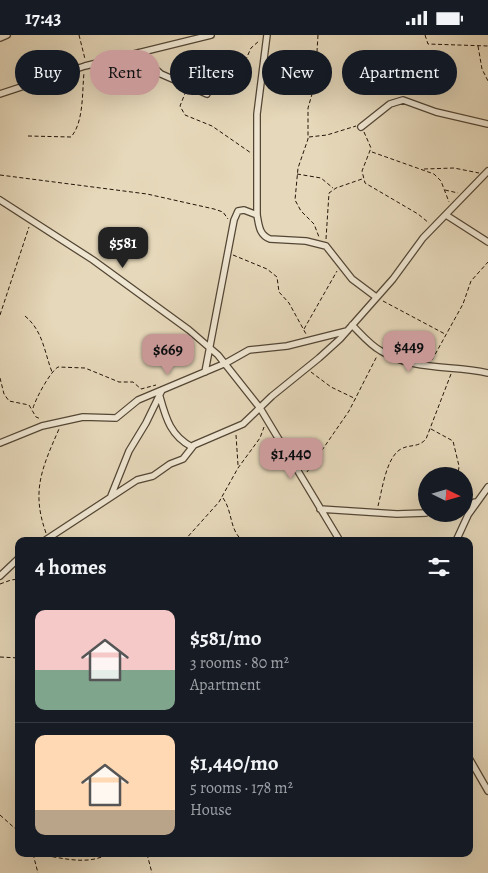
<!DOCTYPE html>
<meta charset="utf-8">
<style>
:root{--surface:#171b24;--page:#20242c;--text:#f1f3f6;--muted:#9ea1a6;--line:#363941;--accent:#c59692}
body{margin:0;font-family:Alegreya,serif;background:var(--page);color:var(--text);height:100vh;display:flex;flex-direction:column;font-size:19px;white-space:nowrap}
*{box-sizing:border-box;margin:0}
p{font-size:16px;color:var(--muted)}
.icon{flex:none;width:28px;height:28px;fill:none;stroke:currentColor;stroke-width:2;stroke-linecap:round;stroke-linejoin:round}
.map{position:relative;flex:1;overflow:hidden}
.details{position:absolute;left:15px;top:502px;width:458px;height:320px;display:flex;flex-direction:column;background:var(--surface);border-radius:10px;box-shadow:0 5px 20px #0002}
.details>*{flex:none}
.guide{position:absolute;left:15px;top:15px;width:459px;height:45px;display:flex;gap:10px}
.needle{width:32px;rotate:95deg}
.buttons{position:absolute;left:418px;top:432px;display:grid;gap:10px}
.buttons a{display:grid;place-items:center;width:55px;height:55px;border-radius:50%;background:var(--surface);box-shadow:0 5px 20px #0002;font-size:25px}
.price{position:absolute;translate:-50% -42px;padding:0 11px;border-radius:10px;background:var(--accent);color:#111;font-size:16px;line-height:32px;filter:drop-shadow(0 1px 2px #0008)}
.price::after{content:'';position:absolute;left:50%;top:30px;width:15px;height:11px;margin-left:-8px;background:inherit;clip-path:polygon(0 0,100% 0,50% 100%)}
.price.active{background:#222;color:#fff}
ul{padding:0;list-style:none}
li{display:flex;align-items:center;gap:15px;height:125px;padding:0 20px}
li+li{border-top:1px solid var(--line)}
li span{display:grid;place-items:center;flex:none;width:140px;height:100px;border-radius:10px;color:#555}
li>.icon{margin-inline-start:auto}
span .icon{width:60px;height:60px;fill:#fffc;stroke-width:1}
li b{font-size:21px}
h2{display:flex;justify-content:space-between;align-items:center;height:60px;padding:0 20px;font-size:21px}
.chip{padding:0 18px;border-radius:22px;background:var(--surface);box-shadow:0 5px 20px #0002;font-size:18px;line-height:45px}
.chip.active{background:var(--accent);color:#111}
.status{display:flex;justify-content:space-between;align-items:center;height:35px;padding:0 25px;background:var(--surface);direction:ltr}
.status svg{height:14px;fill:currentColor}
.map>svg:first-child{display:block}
</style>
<div class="status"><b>17:43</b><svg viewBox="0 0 49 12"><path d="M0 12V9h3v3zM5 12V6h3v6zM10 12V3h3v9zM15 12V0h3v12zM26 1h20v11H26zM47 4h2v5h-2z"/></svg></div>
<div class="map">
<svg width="488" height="838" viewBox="0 0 488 838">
<rect width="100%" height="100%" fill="#e6d8ba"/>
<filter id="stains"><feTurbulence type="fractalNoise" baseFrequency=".004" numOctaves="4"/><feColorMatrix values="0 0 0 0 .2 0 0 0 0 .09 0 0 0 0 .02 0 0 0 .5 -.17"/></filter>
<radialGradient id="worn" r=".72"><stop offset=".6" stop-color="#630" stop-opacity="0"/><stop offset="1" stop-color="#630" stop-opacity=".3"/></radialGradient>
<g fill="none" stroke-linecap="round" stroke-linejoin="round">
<g stroke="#534635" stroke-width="8">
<path id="street" d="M 267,0 L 257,79 L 257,180 C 259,190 259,200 270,204 L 306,206 L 326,211 L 352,244 L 376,262
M 0,3 L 7,0
M 138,18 L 161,39 L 207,59
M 0,59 L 85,31 L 211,0
M 361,92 L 390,69 L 403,65 L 436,77 L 488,89
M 0,165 L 93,225 L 189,295 L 218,320 L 260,373 L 340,506
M 446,180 L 488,207
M 352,290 C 361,299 370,310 381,316 C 413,336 452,330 488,338
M 205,337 L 234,185 L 238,176 L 244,175 L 257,180
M 160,362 C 166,384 171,401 192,412
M 0,408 L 42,391 L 83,382 L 116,383 L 138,365 L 226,328 L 249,315 L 287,311 L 347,296
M 111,461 L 129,416 L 146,388 L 162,355
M 464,471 L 475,467
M 320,474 L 397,479 L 426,478
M 44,506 L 137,445 L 153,441 L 170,429 L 183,424 L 194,410 L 243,389 L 272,361 L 319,323 L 340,304 L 393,244 L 423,203 L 488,136
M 456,506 L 468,480 L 488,452
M 0,541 L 19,523
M 469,723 L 488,756"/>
</g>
<path stroke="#221509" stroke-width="1" stroke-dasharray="4 2.5" stroke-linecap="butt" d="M 79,0 L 85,24
M 318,0 L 315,49 L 308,73 L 308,104 L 298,133 L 295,165 L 301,176 L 314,189 L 319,202
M 425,0 L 428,9 L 488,11
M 478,11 L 482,34 L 488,46
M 195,47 L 202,38 L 243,31 L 251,13 L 259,6
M 186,56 L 180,71 L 185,80 L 212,91 L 251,118
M 364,97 L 371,113 L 362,136 L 365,148 L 418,179 L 429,188
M 28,101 L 71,102 C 84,87 82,57 84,38
M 309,102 L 327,100 L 356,91
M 372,117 L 434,139 L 441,146 L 449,167
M 424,134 L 454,133 L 479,138
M 297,139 L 321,143 L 333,153
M 0,140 L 147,159 L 214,174 L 223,177 L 228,184
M 445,155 L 458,158
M 326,204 L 329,158 L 336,153 L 362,144
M 233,220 L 267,234 L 277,242 L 279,257 L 289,268 L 306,299
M 383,266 L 445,299
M 0,280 L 29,192
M 25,281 C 43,296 44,316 52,337
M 304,294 L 337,236
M 432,325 L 463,269 L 471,246 L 488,227
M 311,337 L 331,352 L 356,364
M 0,343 L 4,359 L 9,366 L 29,370 L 36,382 L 41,384
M 33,373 C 36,363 50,337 58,332 L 85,333 L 119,347 L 133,347 L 141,354 L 156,350
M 431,394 L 453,406 L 459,431 L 458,441
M 236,400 L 238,430
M 307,437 L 349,376 L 377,321
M 223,463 C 233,477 229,495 243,506
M 378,471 C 382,456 386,422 401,414 C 410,409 418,413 426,404 L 451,339
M 46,498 C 31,456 42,433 59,394
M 184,506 L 219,467 L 238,433 L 260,403 L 264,392
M 0,549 L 11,545 L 19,544
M 0,622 L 19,623
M 0,780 L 19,797
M 33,819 C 58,821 85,832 108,819
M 33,819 L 38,838
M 147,819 L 152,838"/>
<use href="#street" stroke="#efe6d2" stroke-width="5.5"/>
</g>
<rect width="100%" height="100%" filter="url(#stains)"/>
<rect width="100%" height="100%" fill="url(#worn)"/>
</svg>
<div class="buttons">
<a><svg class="needle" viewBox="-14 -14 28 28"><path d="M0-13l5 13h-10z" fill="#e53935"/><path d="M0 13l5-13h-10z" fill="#9ea1a6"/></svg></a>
</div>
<b class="price active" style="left:123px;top:234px">$581</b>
<b class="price" style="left:409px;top:338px">$449</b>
<b class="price" style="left:168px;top:341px">$669</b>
<b class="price" style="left:291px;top:445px">$1,440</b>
<div class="guide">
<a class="chip">Buy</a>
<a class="chip active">Rent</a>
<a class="chip">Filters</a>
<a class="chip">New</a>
<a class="chip">Apartment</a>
</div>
<section class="details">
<h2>4 homes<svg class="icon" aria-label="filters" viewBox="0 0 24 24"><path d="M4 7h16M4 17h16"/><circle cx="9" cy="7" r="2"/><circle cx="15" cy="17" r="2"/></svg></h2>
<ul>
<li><span style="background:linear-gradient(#f6c9c9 60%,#7fa58c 0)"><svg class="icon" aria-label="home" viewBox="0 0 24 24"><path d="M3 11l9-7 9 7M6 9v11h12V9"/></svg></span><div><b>$581/mo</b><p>3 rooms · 80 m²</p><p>Apartment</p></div></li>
<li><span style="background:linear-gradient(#ffd9b3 75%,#b9a48a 0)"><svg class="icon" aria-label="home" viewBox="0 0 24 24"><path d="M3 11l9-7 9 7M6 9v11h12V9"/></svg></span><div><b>$1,440/mo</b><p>5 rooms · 178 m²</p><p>House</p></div></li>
</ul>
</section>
</div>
